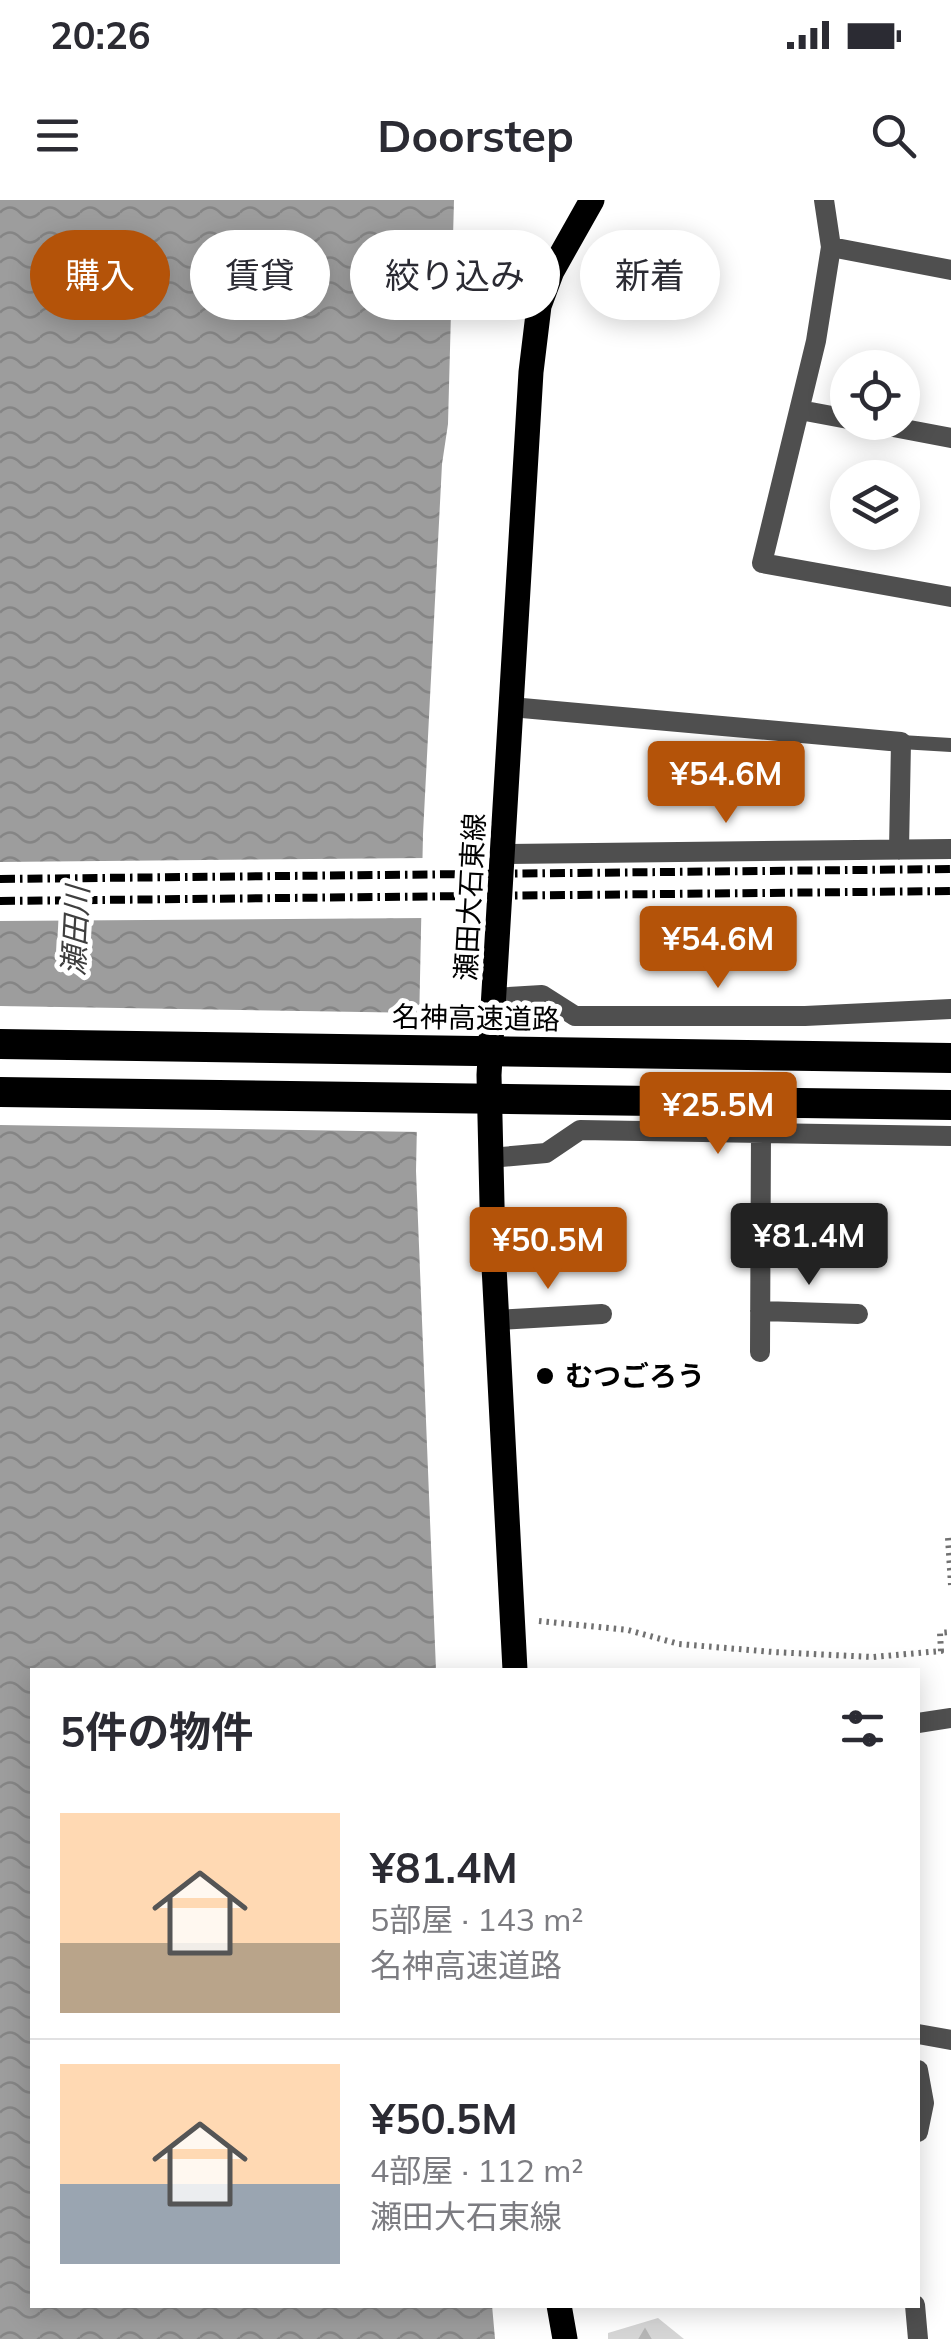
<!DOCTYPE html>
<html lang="ja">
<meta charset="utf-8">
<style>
:root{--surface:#fff;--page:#f7f7f7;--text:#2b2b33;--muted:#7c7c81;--line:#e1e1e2;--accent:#b45309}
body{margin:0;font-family:Mulish,"Noto Sans JP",sans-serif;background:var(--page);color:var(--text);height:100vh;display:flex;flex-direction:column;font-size:38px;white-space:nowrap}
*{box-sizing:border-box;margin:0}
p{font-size:32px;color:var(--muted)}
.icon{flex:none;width:55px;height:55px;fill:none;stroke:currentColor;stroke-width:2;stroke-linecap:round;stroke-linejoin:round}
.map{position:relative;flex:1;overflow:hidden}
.panel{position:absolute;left:30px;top:1468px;width:890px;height:640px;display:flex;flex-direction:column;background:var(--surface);border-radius:0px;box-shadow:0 5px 25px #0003}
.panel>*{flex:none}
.banner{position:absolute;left:30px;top:30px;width:892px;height:90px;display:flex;gap:20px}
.fabs{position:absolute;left:830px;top:150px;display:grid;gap:20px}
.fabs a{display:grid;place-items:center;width:90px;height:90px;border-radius:50%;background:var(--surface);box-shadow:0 5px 25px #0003;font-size:50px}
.price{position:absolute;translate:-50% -85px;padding:0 22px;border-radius:10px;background:var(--accent);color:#fff;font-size:32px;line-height:65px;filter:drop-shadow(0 2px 5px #0008)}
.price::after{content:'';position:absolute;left:50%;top:60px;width:30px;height:22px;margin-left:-15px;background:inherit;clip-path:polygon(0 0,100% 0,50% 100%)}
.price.current{background:#222;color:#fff}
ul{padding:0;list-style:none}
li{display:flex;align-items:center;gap:30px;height:250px;padding:0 30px}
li+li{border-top:2px solid var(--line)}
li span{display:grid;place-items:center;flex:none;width:280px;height:200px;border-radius:0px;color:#555}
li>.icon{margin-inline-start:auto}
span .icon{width:120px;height:120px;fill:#fffc;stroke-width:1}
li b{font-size:42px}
h2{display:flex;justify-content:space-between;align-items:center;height:120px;padding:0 30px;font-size:42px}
.chip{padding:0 35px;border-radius:45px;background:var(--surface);box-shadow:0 5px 25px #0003;font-size:35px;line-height:90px}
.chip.current{background:var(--accent);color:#fff}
.status{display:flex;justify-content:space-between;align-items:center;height:70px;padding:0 50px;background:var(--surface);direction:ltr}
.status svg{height:28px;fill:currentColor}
header{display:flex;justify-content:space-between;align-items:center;height:130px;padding:0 30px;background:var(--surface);font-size:45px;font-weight:700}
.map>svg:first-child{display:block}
</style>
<div class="status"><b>20:26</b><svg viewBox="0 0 49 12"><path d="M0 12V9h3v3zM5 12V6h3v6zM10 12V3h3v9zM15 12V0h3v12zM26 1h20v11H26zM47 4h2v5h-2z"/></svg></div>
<header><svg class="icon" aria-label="menu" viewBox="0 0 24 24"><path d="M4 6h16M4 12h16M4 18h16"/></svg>Doorstep<svg class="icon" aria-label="search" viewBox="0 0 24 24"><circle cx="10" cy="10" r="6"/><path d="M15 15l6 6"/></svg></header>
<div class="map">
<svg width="951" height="2139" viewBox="0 0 951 2139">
<defs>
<pattern id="forest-firs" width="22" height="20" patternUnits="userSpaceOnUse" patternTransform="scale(2.5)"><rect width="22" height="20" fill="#d6d6d6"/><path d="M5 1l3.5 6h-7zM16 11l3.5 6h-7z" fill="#b6b6b6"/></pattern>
<pattern id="water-waves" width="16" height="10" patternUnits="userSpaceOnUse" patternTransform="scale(2.5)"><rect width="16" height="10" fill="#9d9d9d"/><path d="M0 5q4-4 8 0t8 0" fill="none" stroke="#858585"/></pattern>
</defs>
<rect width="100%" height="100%" fill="#fff"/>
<path fill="url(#forest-firs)" d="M 658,2118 L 684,2139 L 608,2139 L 608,2133 Z"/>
<path fill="url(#water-waves)" d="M 0,0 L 454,0 L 448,224 L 442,264 L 423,634 L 416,971 L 436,1470 L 32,1470 L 32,2105 L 492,2105 L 495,2139 L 0,2139 Z"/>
<path fill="#fff" d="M 427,658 L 426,718 L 0,721 L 0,662 Z
M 0,806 L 424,813 L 422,932 L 0,925 Z"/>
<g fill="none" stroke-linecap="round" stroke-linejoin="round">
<path stroke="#717171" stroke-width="6" stroke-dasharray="2.5 5" stroke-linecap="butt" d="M 948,1338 L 951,1385
M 539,1421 L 628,1430 L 679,1444 L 773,1452 L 873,1457 L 941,1451 L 940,1433 L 951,1432"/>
<path stroke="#4f4f4f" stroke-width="14" d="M 901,542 L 951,545"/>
<path stroke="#4f4f4f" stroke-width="20" d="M 824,0 L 831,47 L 951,70
M 831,47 L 816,141 L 762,363 L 951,397
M 800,210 L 848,219
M 867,222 L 951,238
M 511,507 L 901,542 L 899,650
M 502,654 L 951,649
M 494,798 L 542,795 L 575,816 L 805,816 L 951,809
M 490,958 L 546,953 L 580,930 L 951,936
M 760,1111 L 858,1114
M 497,1120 L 602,1114
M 760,1152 L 761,933
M 918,1523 L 951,1518
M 918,1834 L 951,1840
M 918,1870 L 924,1903 L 918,1932
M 915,2105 L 918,2139"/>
<path stroke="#000" stroke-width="25" d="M 515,1470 L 493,1047 L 489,875 L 531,172 L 539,106 L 552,71 L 592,0
M 559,2105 L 565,2139"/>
<path stroke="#000" stroke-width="30" d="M 0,844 L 951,858
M 0,892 L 951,905"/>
<path stroke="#000" stroke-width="8" stroke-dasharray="15 5 2.5 5" stroke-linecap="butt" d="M 0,679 L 951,669
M 0,701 L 951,691"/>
</g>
<circle fill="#000" stroke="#fff" stroke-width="4" cx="545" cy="1176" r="10"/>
<g text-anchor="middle" stroke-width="10" stroke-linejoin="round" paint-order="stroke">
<g font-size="28" fill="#000" stroke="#fff">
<text transform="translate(470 697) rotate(-87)" y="10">瀬田大石東線</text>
<text transform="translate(476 818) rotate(1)" y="10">名神高速道路</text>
</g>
<g font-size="28" font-weight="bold" fill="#000" stroke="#fff" text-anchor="start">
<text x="565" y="1186">むつごろう</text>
</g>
<g font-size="30" font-style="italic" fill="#3e3e3e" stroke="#fff">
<text transform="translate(76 731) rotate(-87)" y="10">瀬田川</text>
</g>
</g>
</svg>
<div class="fabs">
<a><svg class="icon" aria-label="locate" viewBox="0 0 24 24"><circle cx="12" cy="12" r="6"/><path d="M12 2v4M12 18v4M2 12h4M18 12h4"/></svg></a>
<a><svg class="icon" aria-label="layers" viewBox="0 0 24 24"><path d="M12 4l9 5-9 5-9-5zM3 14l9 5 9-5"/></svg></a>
</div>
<b class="price" style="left:726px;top:626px">¥54.6M</b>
<b class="price" style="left:718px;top:791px">¥54.6M</b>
<b class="price" style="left:718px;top:957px">¥25.5M</b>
<b class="price current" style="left:809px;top:1088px">¥81.4M</b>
<b class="price" style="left:548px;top:1092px">¥50.5M</b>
<div class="banner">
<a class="chip current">購入</a>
<a class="chip">賃貸</a>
<a class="chip">絞り込み</a>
<a class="chip">新着</a>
</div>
<section class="panel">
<h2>5件の物件<svg class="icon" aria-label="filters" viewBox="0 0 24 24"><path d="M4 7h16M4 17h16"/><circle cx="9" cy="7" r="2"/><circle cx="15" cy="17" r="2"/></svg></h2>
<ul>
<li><span style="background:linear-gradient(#ffd9b3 65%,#b9a48a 0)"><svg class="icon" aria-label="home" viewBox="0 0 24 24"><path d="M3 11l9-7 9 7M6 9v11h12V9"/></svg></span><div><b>¥81.4M</b><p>5部屋 · 143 m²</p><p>名神高速道路</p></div></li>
<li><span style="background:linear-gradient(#ffd9b3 60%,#9aa5b1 0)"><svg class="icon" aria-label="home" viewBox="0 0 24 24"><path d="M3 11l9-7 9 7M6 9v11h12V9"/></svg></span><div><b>¥50.5M</b><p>4部屋 · 112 m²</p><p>瀬田大石東線</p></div></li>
</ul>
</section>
</div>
